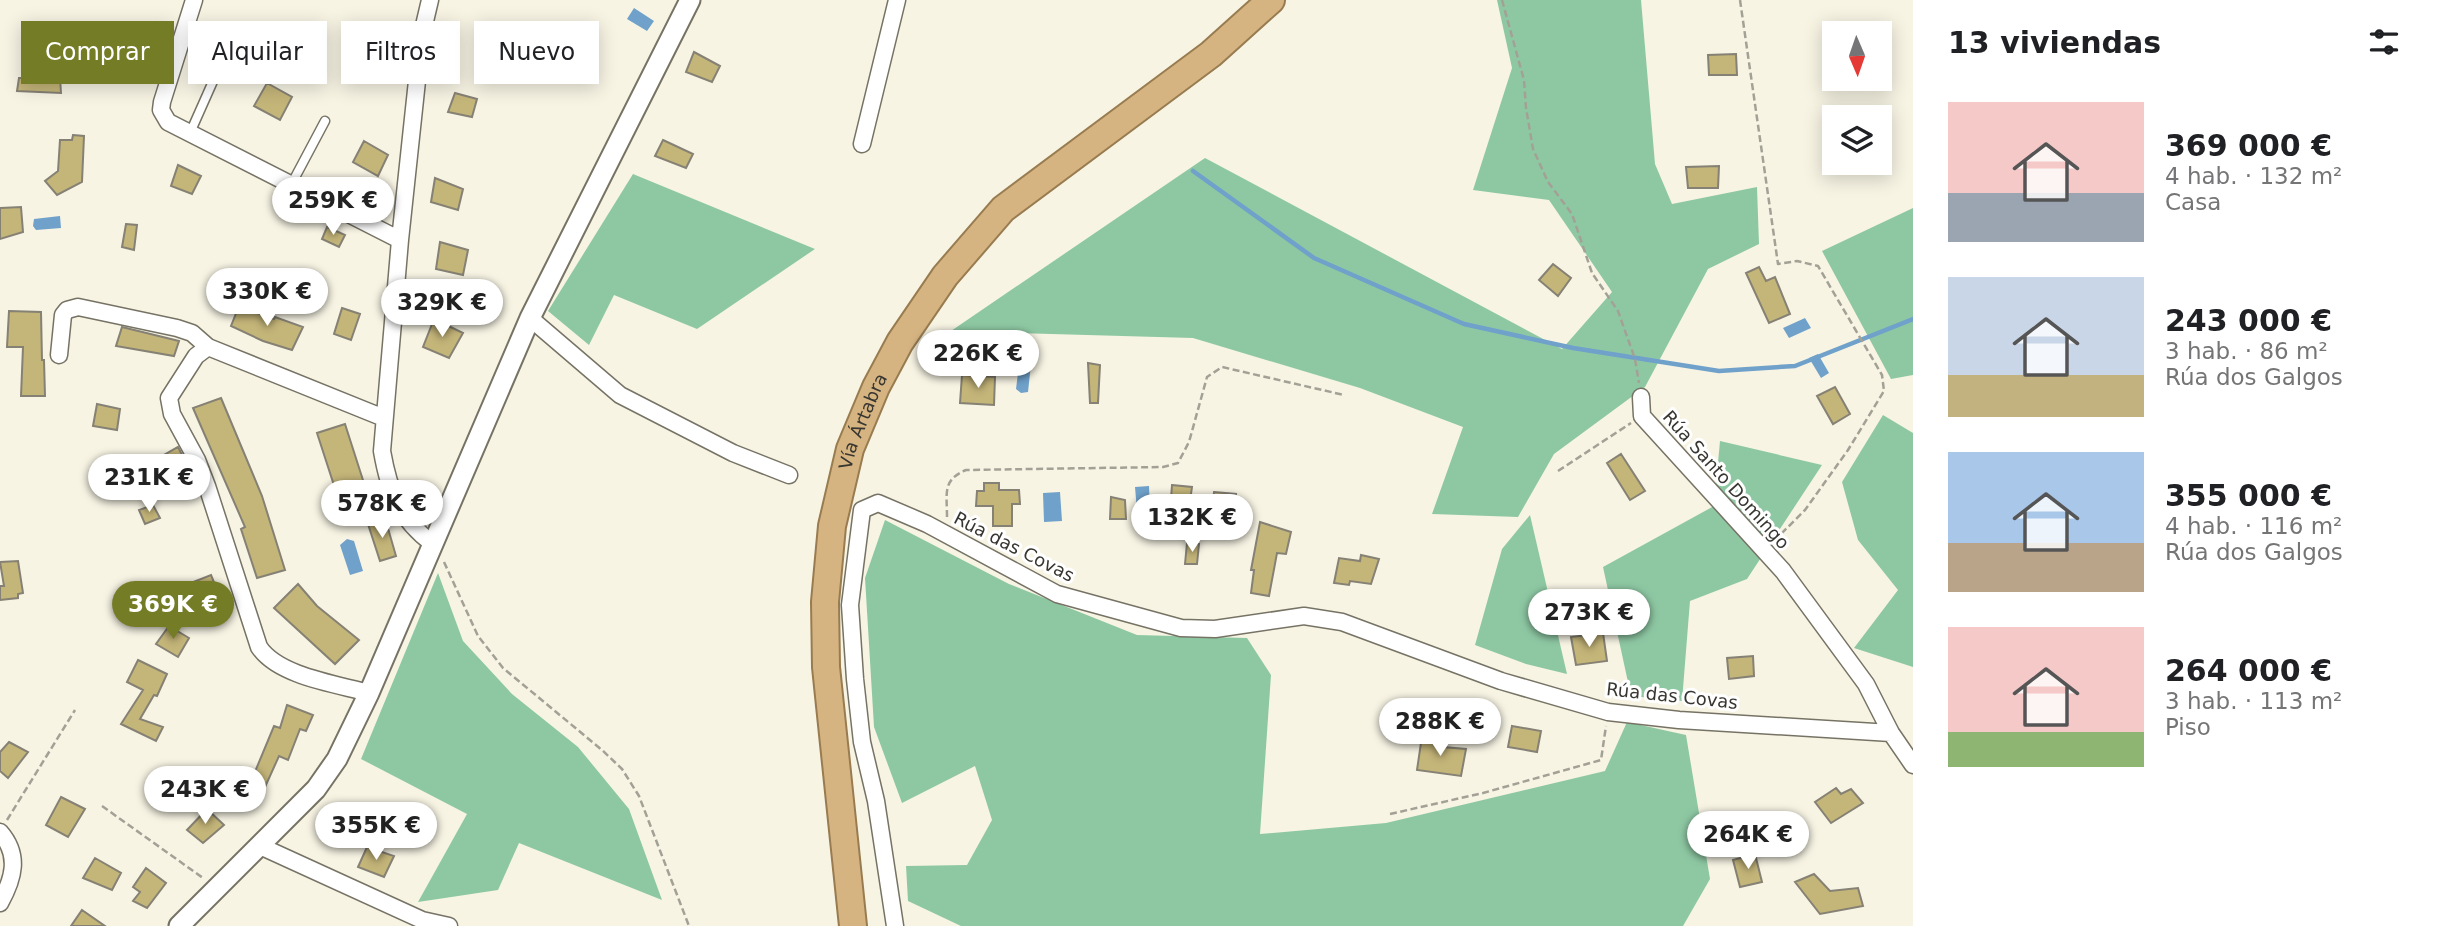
<!DOCTYPE html>
<html lang="es">
<meta charset="utf-8">
<style>
:root{--surface:#fff;--page:#f6f6f6;--text:#202124;--muted:#757577;--accent:#747c26}
body{margin:0;font-family:"DejaVu Sans",sans-serif;background:var(--page);color:var(--text);height:100vh;display:flex;flex-direction:column;font-size:26px;white-space:nowrap}
*{box-sizing:border-box;margin:0}
p{font-size:23px;color:var(--muted)}
.icon{flex:none;width:38px;height:38px;fill:none;stroke:currentColor;stroke-width:2;stroke-linecap:round;stroke-linejoin:round}
.map{position:relative;flex:1;overflow:hidden}
.side{display:flex;flex-direction:column;background:var(--surface);width:525px}
.side>*{flex:none}
.hud{position:absolute;left:21px;top:21px;width:665px;height:63px;display:flex;gap:14px}
.needle{width:46px;rotate:178deg}
.controls{position:absolute;left:1822px;top:21px;display:grid;gap:14px}
.controls a{display:grid;place-items:center;width:70px;height:70px;border-radius:0px;background:var(--surface);box-shadow:0 4px 18px #0003;font-size:35px}
.price{position:absolute;translate:-50% -60px;padding:0 16px;border-radius:24px;background:#fff;color:#222;font-size:23px;line-height:46px;filter:drop-shadow(0 2px 4px #0008)}
.price::after{content:'';position:absolute;left:50%;top:42px;width:21px;height:16px;margin-left:-10px;background:inherit;clip-path:polygon(0 0,100% 0,50% 100%)}
.price.current{background:var(--accent);color:#fff}
ul{padding:0;list-style:none}
li{display:flex;align-items:center;gap:21px;height:175px;padding:0 35px}
li span{display:grid;place-items:center;flex:none;width:196px;height:140px;border-radius:0px;color:#555}
li>.icon{margin-inline-start:auto}
span .icon{width:84px;height:84px;fill:#fffc;stroke-width:1}
li b{font-size:30px}
h2{display:flex;justify-content:space-between;align-items:center;height:84px;padding:0 35px;font-size:30px}
.tag{padding:0 24px;border-radius:0px;background:var(--surface);box-shadow:0 4px 18px #0003;font-size:24px;line-height:63px}
.tag.current{background:var(--accent);color:#fff}
main{display:flex;flex:1;min-height:0}
.map>svg:first-child{display:block}
</style>
<main>
<div class="map">
<svg width="1913" height="926" viewBox="0 0 1913 926">
<rect width="100%" height="100%" fill="#f7f4e4"/>
<path fill="#8ec8a3" d="M 1497,0 L 1641,0 L 1655,164 L 1672,204 L 1757,187 L 1759,244 L 1708,269 L 1645,387 L 1554,454 L 1518,517 L 1432,514 L 1463,427 L 1360,388 L 1193,338 L 951,331 L 1205,158 L 1562,349 L 1612,292 L 1549,200 L 1473,190 L 1512,68 Z
M 633,174 L 815,249 L 697,329 L 614,295 L 589,345 L 548,311 Z
M 1913,208 L 1913,375 L 1891,379 L 1822,251 Z
M 1883,415 L 1913,433 L 1913,667 L 1854,648 L 1898,590 L 1858,540 L 1842,482 Z
M 1720,441 L 1822,465 L 1747,579 L 1690,601 L 1682,701 L 1631,696 L 1603,567 L 1714,506 Z
M 1530,515 L 1567,674 L 1526,664 L 1475,645 L 1502,549 Z
M 885,520 L 1009,584 L 1137,635 L 1247,638 L 1271,675 L 1260,834 L 1386,823 L 1605,771 L 1627,722 L 1686,735 L 1710,879 L 1683,926 L 961,926 L 908,901 L 906,866 L 967,865 L 992,820 L 975,766 L 902,803 L 874,727 L 865,578 Z
M 438,573 L 463,641 L 512,694 L 578,747 L 629,809 L 662,900 L 519,843 L 498,890 L 418,902 L 467,814 L 361,759 Z"/>
<path fill="#6fa1ca" d="M 634,8 L 654,21 L 647,31 L 627,19 Z
M 60,216 L 61,228 L 36,230 L 33,226 L 34,219 Z
M 1805,318 L 1811,328 L 1789,338 L 1783,328 Z
M 1818,354 L 1829,373 L 1821,378 L 1809,358 Z
M 1031,364 L 1028,392 L 1021,393 L 1016,389 L 1019,365 Z
M 1149,486 L 1150,511 L 1137,511 L 1135,487 Z
M 1060,492 L 1062,521 L 1044,522 L 1043,493 Z
M 347,539 L 354,541 L 363,571 L 350,575 L 340,545 Z
M 1603,605 L 1607,621 L 1597,624 L 1593,606 Z"/>
<g fill="none" stroke-linecap="round" stroke-linejoin="round">
<path stroke="#6fa1ca" stroke-width="4.5" d="M 1193,171 L 1314,258 L 1464,324 L 1573,348 L 1719,371 L 1795,366 L 1913,319"/>
</g>
<path fill="#c4b579" stroke="#858174" stroke-width="2" d="M 194,34 L 213,45 L 207,58 L 190,49 Z
M 694,52 L 720,66 L 712,82 L 686,72 Z
M 1736,54 L 1737,75 L 1709,75 L 1708,55 Z
M 23,58 L 42,60 L 40,77 L 60,78 L 61,93 L 17,91 L 19,78 L 25,78 Z
M 267,83 L 292,97 L 280,120 L 254,106 Z
M 455,93 L 477,99 L 472,117 L 448,112 Z
M 73,135 L 84,136 L 82,182 L 57,195 L 45,181 L 58,171 L 60,140 L 72,140 Z
M 663,140 L 693,154 L 686,168 L 655,156 Z
M 364,141 L 388,155 L 378,176 L 353,162 Z
M 178,165 L 201,176 L 192,194 L 171,186 Z
M 1719,166 L 1718,188 L 1688,188 L 1686,167 Z
M 435,178 L 463,189 L 458,210 L 431,202 Z
M 21,207 L 23,232 L 0,239 L 0,208 Z
M 126,224 L 137,225 L 134,250 L 122,247 Z
M 327,227 L 345,235 L 339,247 L 322,239 Z
M 440,242 L 468,250 L 463,275 L 436,269 Z
M 1553,264 L 1571,278 L 1558,296 L 1539,280 Z
M 1759,267 L 1766,281 L 1775,277 L 1790,314 L 1769,323 L 1746,273 Z
M 239,306 L 274,319 L 275,317 L 303,327 L 292,350 L 263,341 L 231,326 Z
M 342,308 L 360,314 L 351,340 L 334,334 Z
M 9,311 L 41,312 L 42,360 L 44,360 L 45,396 L 21,396 L 23,347 L 7,347 Z
M 434,319 L 463,333 L 449,358 L 423,347 Z
M 122,327 L 179,341 L 174,356 L 116,346 Z
M 1088,363 L 1100,365 L 1098,403 L 1090,403 Z
M 962,375 L 995,377 L 994,405 L 960,403 Z
M 1835,387 L 1850,414 L 1833,424 L 1817,396 Z
M 221,398 L 262,496 L 285,570 L 257,578 L 241,529 L 245,527 L 193,408 Z
M 97,404 L 120,409 L 117,430 L 93,426 Z
M 345,424 L 370,502 L 342,510 L 317,433 Z
M 178,447 L 190,470 L 167,483 L 157,459 Z
M 1621,454 L 1645,491 L 1630,500 L 1607,463 Z
M 984,483 L 999,483 L 999,490 L 1019,490 L 1020,504 L 1012,504 L 1012,526 L 993,526 L 993,506 L 976,506 L 977,491 L 984,491 Z
M 1172,485 L 1192,487 L 1190,501 L 1171,499 Z
M 1214,492 L 1236,494 L 1233,534 L 1211,533 Z
M 1111,497 L 1125,500 L 1126,519 L 1110,519 Z
M 153,505 L 160,518 L 145,524 L 139,510 Z
M 385,518 L 396,556 L 380,561 L 368,524 Z
M 1260,522 L 1291,532 L 1286,554 L 1277,553 L 1269,596 L 1251,593 L 1254,570 L 1251,570 Z
M 1187,543 L 1199,544 L 1197,564 L 1185,564 Z
M 1361,555 L 1379,559 L 1371,584 L 1350,581 L 1349,585 L 1334,583 L 1339,558 L 1360,561 Z
M 18,561 L 23,593 L 18,594 L 18,598 L 0,600 L 0,586 L 4,586 L 0,562 Z
M 211,575 L 222,602 L 210,607 L 214,617 L 204,621 L 188,584 Z
M 298,584 L 317,606 L 359,640 L 335,664 L 274,608 Z
M 169,626 L 189,638 L 178,657 L 156,644 Z
M 1603,633 L 1607,661 L 1576,665 L 1571,637 Z
M 1753,656 L 1754,676 L 1729,679 L 1727,658 Z
M 138,660 L 167,674 L 157,696 L 154,695 L 140,719 L 163,727 L 156,741 L 121,724 L 143,690 L 127,682 Z
M 287,705 L 313,715 L 306,731 L 300,729 L 288,760 L 279,756 L 261,796 L 247,791 L 274,726 L 280,728 Z
M 1512,726 L 1541,731 L 1537,752 L 1508,747 Z
M 1422,736 L 1443,739 L 1443,747 L 1466,749 L 1461,776 L 1417,770 Z
M 9,742 L 28,752 L 8,778 L 0,771 L 0,752 Z
M 1836,788 L 1841,794 L 1851,789 L 1863,803 L 1831,823 L 1815,802 Z
M 61,797 L 85,809 L 68,837 L 46,825 Z
M 207,809 L 224,825 L 203,843 L 187,830 Z
M 347,819 L 364,830 L 357,843 L 340,836 Z
M 367,847 L 394,856 L 384,877 L 358,867 Z
M 1755,854 L 1762,882 L 1740,887 L 1733,860 Z
M 95,858 L 121,873 L 112,890 L 83,878 Z
M 146,868 L 166,883 L 147,908 L 133,901 L 140,892 L 133,887 Z
M 1814,874 L 1830,891 L 1858,888 L 1863,906 L 1820,914 L 1795,882 Z
M 82,910 L 105,926 L 71,926 Z"/>
<g fill="none" stroke-linecap="round" stroke-linejoin="round">
<g stroke="#767365" stroke-width="11">
<path id="service" d="M 190,133 L 218,70
M 291,185 L 325,121"/>
</g>
<g stroke="#767365" stroke-width="19">
<path id="minor" d="M 194,0 L 162,102 L 161,110 L 168,122 L 400,240
M 430,0 L 422,34 L 400,240 L 382,451 C 389,491 399,519 433,544
M 862,144 L 897,0
M 530,318 L 620,395 L 733,453 L 789,475
M 59,355 L 63,315 L 67,310 L 78,307 L 177,328 L 192,333 L 208,347
M 1641,397 L 1642,416 L 1783,571 L 1866,684 L 1891,733 L 1913,765
M 369,693 C 336,684 278,676 259,647 L 207,486 L 197,460 L 172,414 L 169,398 L 196,356 L 208,347 L 384,418
M 0,832 C 20,855 14,878 0,903
M 260,846 L 422,920 L 449,926
M 895,926 L 876,801 L 862,742 L 855,679 L 850,605 L 862,510 L 878,503 L 927,524 L 1057,594 L 1181,628 L 1215,629 L 1304,616 L 1342,622 L 1501,681 L 1608,712 L 1679,720 L 1891,733"/>
</g>
<g stroke="#767365" stroke-width="23">
<path id="tertiary" d="M 179,926 L 316,789 L 337,759 L 369,693 L 530,318 L 690,0"/>
</g>
<g stroke="#987c50" stroke-width="30">
<g id="trunk">
<path id="s1" d="M 853,926 L 826,667 L 825,602 L 832,526 L 850,449 L 876,387 L 900,342 L 945,276 L 1003,209 L 1211,54 L 1271,0"/>
</g>
</g>
<path stroke="#a3a195" stroke-width="2.5" stroke-dasharray="7 3.5" stroke-linecap="butt" d="M 1502,0 L 1524,80 L 1526,108 L 1533,149 L 1548,182 L 1572,214 L 1592,273 L 1618,311 L 1635,359 L 1639,383
M 1740,0 L 1778,264 L 1797,261 L 1818,266 L 1882,375 L 1884,391 L 1848,450 L 1805,510 L 1774,541
M 1558,471 L 1631,423
M 947,517 C 947,493 942,480 966,470 L 1163,467 L 1178,463 L 1189,442 L 1207,377 L 1222,367 L 1344,395
M 444,562 L 478,636 L 503,668 L 602,750 L 622,769 L 639,796 L 689,926
M 102,806 L 203,878
M 1390,814 L 1483,793 L 1601,760 L 1606,726
M 7,820 L 75,710"/>
<use href="#service" stroke="#fff" stroke-width="8"/>
<use href="#minor" stroke="#fff" stroke-width="16"/>
<use href="#tertiary" stroke="#fff" stroke-width="19"/>
<use href="#trunk" stroke="#d6b482" stroke-width="26"/>
</g>
<g text-anchor="middle" stroke-width="6" stroke-linejoin="round" paint-order="stroke">
<g font-size="18" fill="#383630" stroke="#fff">
<text dy="6" stroke="none"><textPath href="#s1" startOffset="511">Vía Ártabra</textPath></text>
<text transform="translate(1726 480) rotate(48)" y="6">Rúa Santo Domingo</text>
<text transform="translate(1014 547) rotate(27)" y="6">Rúa das Covas</text>
<text transform="translate(1672 696) rotate(6)" y="6">Rúa das Covas</text>
</g>
</g>
</svg>
<div class="controls">
<a><svg class="needle" viewBox="-14 -14 28 28"><path d="M0-13l5 13h-10z" fill="#e53935"/><path d="M0 13l5-13h-10z" fill="#757577"/></svg></a>
<a><svg class="icon" aria-label="layers" viewBox="0 0 24 24"><path d="M12 4l9 5-9 5-9-5zM3 14l9 5 9-5"/></svg></a>
</div>
<b class="price" style="left:333px;top:237px">259K €</b>
<b class="price" style="left:267px;top:328px">330K €</b>
<b class="price" style="left:442px;top:339px">329K €</b>
<b class="price" style="left:978px;top:390px">226K €</b>
<b class="price" style="left:149px;top:514px">231K €</b>
<b class="price" style="left:382px;top:540px">578K €</b>
<b class="price" style="left:1192px;top:554px">132K €</b>
<b class="price current" style="left:173px;top:641px">369K €</b>
<b class="price" style="left:1589px;top:649px">273K €</b>
<b class="price" style="left:1440px;top:758px">288K €</b>
<b class="price" style="left:205px;top:826px">243K €</b>
<b class="price" style="left:376px;top:862px">355K €</b>
<b class="price" style="left:1748px;top:871px">264K €</b>
<div class="hud">
<a class="tag current">Comprar</a>
<a class="tag">Alquilar</a>
<a class="tag">Filtros</a>
<a class="tag">Nuevo</a>
</div>
</div>
<section class="side">
<h2>13 viviendas<svg class="icon" aria-label="filters" viewBox="0 0 24 24"><path d="M4 7h16M4 17h16"/><circle cx="9" cy="7" r="2"/><circle cx="15" cy="17" r="2"/></svg></h2>
<ul>
<li><span style="background:linear-gradient(#f6c9c9 65%,#9aa5b1 0)"><svg class="icon" aria-label="home" viewBox="0 0 24 24"><path d="M3 11l9-7 9 7M6 9v11h12V9"/></svg></span><div><b>369 000 €</b><p>4 hab. · 132 m²</p><p>Casa</p></div></li>
<li><span style="background:linear-gradient(#c9d6e8 70%,#c2b280 0)"><svg class="icon" aria-label="home" viewBox="0 0 24 24"><path d="M3 11l9-7 9 7M6 9v11h12V9"/></svg></span><div><b>243 000 €</b><p>3 hab. · 86 m²</p><p>Rúa dos Galgos</p></div></li>
<li><span style="background:linear-gradient(#a9c7e8 65%,#b9a48a 0)"><svg class="icon" aria-label="home" viewBox="0 0 24 24"><path d="M3 11l9-7 9 7M6 9v11h12V9"/></svg></span><div><b>355 000 €</b><p>4 hab. · 116 m²</p><p>Rúa dos Galgos</p></div></li>
<li><span style="background:linear-gradient(#f6c9c9 75%,#8fb573 0)"><svg class="icon" aria-label="home" viewBox="0 0 24 24"><path d="M3 11l9-7 9 7M6 9v11h12V9"/></svg></span><div><b>264 000 €</b><p>3 hab. · 113 m²</p><p>Piso</p></div></li>
</ul>
</section>
</main>
